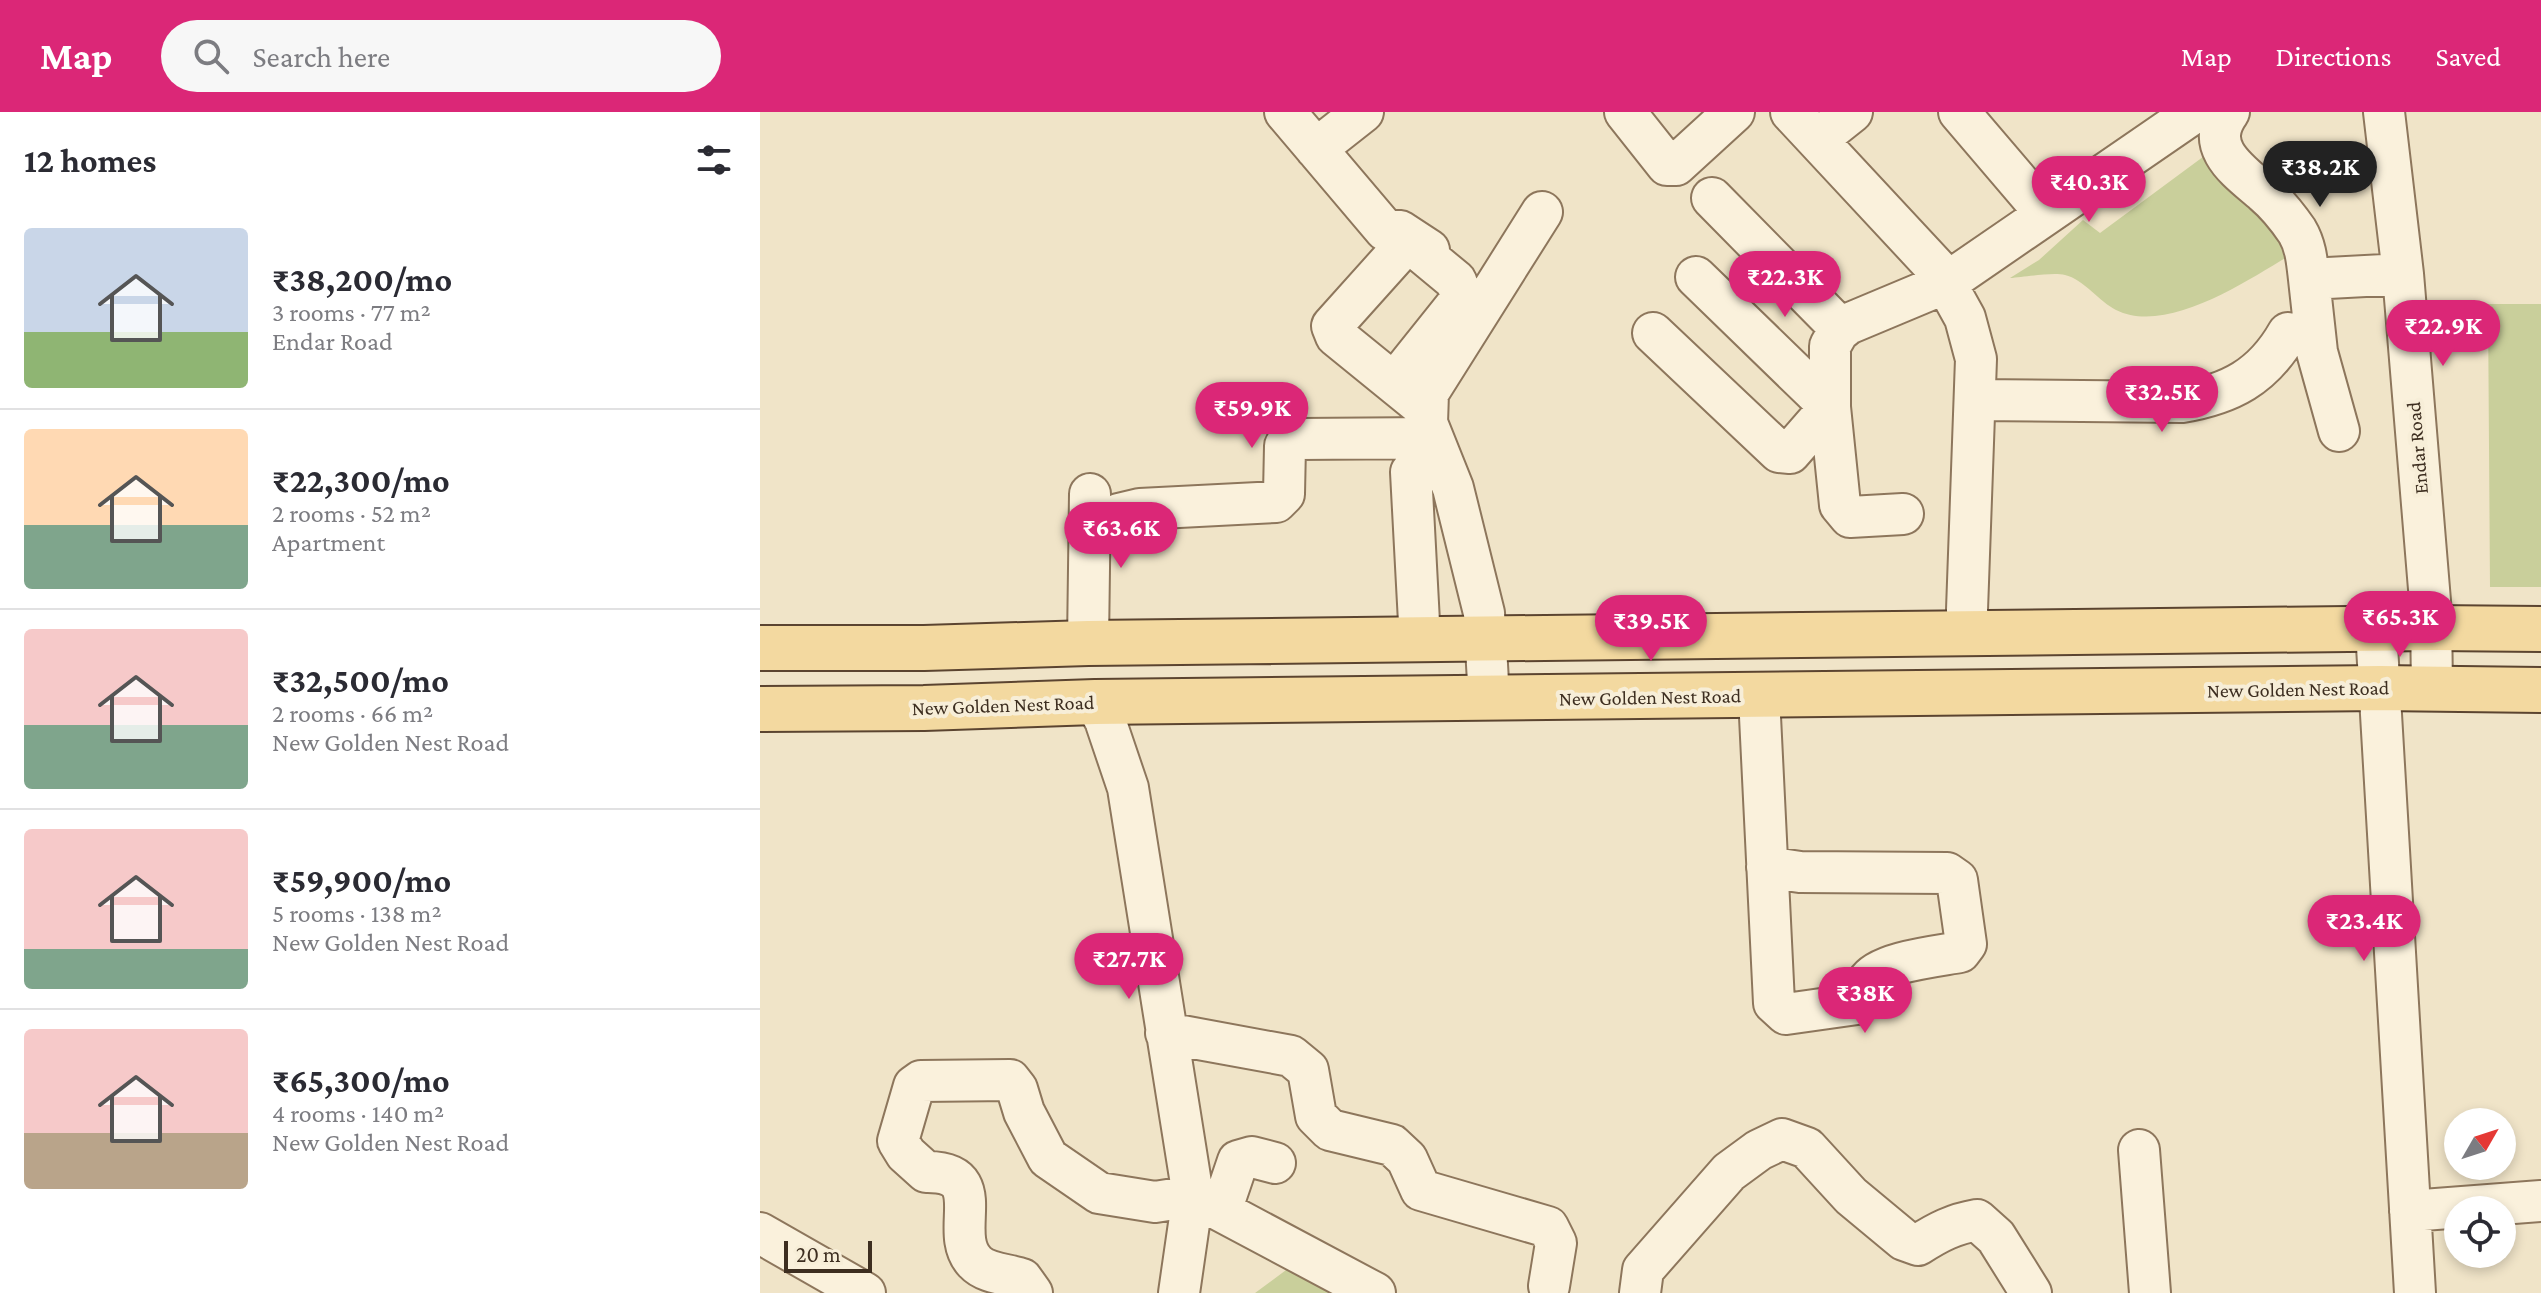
<!DOCTYPE html>
<meta charset="utf-8">
<style>
:root{--surface:#fff;--page:#f7f7f7;--text:#2b2b33;--muted:#7c7c81;--line:#e1e1e2;--accent:#db2777}
body{margin:0;font-family:"Crimson Pro",serif;background:var(--page);color:var(--text);height:100vh;display:flex;flex-direction:column;font-size:30px;white-space:nowrap}
*{box-sizing:border-box;margin:0}
p{font-size:26px;color:var(--muted)}
.icon{flex:none;width:44px;height:44px;fill:none;stroke:currentColor;stroke-width:2;stroke-linecap:round;stroke-linejoin:round}
.map{position:relative;flex:1;overflow:hidden}
.side{display:flex;flex-direction:column;background:var(--surface);width:760px}
.side>*{flex:none}
.needle{width:52px;rotate:51deg}
.tools{position:absolute;left:1684px;top:996px;display:grid;gap:16px}
.tools a{display:grid;place-items:center;width:72px;height:72px;border-radius:50%;background:var(--surface);box-shadow:0 4px 12px #0003;font-size:40px}
.scale{position:absolute;left:24px;bottom:20px;width:88px;box-sizing:border-box;padding-left:8px;border:4px solid #3d2e20;border-top:0;font-size:22px;line-height:28px;white-space:nowrap;color:#3d2e20;-webkit-text-stroke:6px #f7eed8;paint-order:stroke}
.price{position:absolute;translate:-50% -68px;padding:0 18px;border-radius:28px;background:var(--accent);color:#fff;font-size:26px;line-height:52px;filter:drop-shadow(0 2px 4px #0008)}
.price::after{content:'';position:absolute;left:50%;top:48px;width:24px;height:18px;margin-left:-12px;background:inherit;clip-path:polygon(0 0,100% 0,50% 100%)}
.price.active{background:#222;color:#fff}
ul{padding:0;list-style:none}
li{display:flex;align-items:center;gap:24px;height:200px;padding:0 24px}
li+li{border-top:2px solid var(--line)}
li span{display:grid;place-items:center;flex:none;width:224px;height:160px;border-radius:8px;color:#555}
li>.icon{margin-inline-start:auto}
span .icon{width:96px;height:96px;fill:#fffc;stroke-width:1}
li b{font-size:34px}
h2{display:flex;justify-content:space-between;align-items:center;height:96px;padding:0 24px;font-size:34px}
header{display:flex;align-items:center;gap:48px;box-sizing:border-box;height:112px;padding:0 40px;background:var(--accent);color:#fff}
header strong{font-size:38px}
nav{display:flex;gap:44px;margin-inline-start:auto;font-size:28px}
.search{width:560px;height:72px;background:var(--page);display:flex;align-items:center;gap:20px;box-sizing:border-box;padding:0 28px;border-radius:44px;color:var(--muted);font-size:30px}
main{display:flex;flex:1;min-height:0}
.map>svg:first-child{display:block}
</style>
<header>
<strong>Map</strong>
<div class="search"><svg class="icon" aria-label="search" viewBox="0 0 24 24"><circle cx="10" cy="10" r="6"/><path d="M15 15l6 6"/></svg>Search here</div>
<nav><a>Map</a><a>Directions</a><a>Saved</a></nav>
</header>
<main>
<section class="side">
<h2>12 homes<svg class="icon" aria-label="filters" viewBox="0 0 24 24"><path d="M4 7h16M4 17h16"/><circle cx="9" cy="7" r="2"/><circle cx="15" cy="17" r="2"/></svg></h2>
<ul>
<li><span style="background:linear-gradient(#c9d6e8 65%,#8fb573 0)"><svg class="icon" aria-label="home" viewBox="0 0 24 24"><path d="M3 11l9-7 9 7M6 9v11h12V9"/></svg></span><div><b>₹38,200/mo</b><p>3 rooms · 77 m²</p><p>Endar Road</p></div></li>
<li><span style="background:linear-gradient(#ffd9b3 60%,#7fa58c 0)"><svg class="icon" aria-label="home" viewBox="0 0 24 24"><path d="M3 11l9-7 9 7M6 9v11h12V9"/></svg></span><div><b>₹22,300/mo</b><p>2 rooms · 52 m²</p><p>Apartment</p></div></li>
<li><span style="background:linear-gradient(#f6c9c9 60%,#7fa58c 0)"><svg class="icon" aria-label="home" viewBox="0 0 24 24"><path d="M3 11l9-7 9 7M6 9v11h12V9"/></svg></span><div><b>₹32,500/mo</b><p>2 rooms · 66 m²</p><p>New Golden Nest Road</p></div></li>
<li><span style="background:linear-gradient(#f6c9c9 75%,#7fa58c 0)"><svg class="icon" aria-label="home" viewBox="0 0 24 24"><path d="M3 11l9-7 9 7M6 9v11h12V9"/></svg></span><div><b>₹59,900/mo</b><p>5 rooms · 138 m²</p><p>New Golden Nest Road</p></div></li>
<li><span style="background:linear-gradient(#f6c9c9 65%,#b9a48a 0)"><svg class="icon" aria-label="home" viewBox="0 0 24 24"><path d="M3 11l9-7 9 7M6 9v11h12V9"/></svg></span><div><b>₹65,300/mo</b><p>4 rooms · 140 m²</p><p>New Golden Nest Road</p></div></li>
</ul>
</section>
<div class="map">
<svg width="1781" height="1181" viewBox="0 0 1781 1181">
<rect width="100%" height="100%" fill="#f0e4c8"/>
<path fill="#c9cf9b" d="M 1474,22 L 1539,141 L 1527,145 C 1485,170 1406,223 1356,198 C 1340,190 1323,167 1305,163 C 1293,160 1264,165 1250,166 L 1279,148 L 1323,108 L 1340,121 Z
M 1728,192 L 1781,192 L 1781,475 L 1730,475 Z
M 545,1144 L 575,1181 L 495,1181 Z"/>
<g fill="none" stroke-linecap="round" stroke-linejoin="round">
<g stroke="#8d765c" stroke-width="44">
<path id="minor" d="M 525,0 L 625,118 L 640,119 L 669,138
M 865,0 L 907,53 L 916,53 L 974,0
M 1031,0 L 1179,159 L 1205,206 L 1216,247 L 1207,498 L 1209,522
M 1199,0 L 1286,102
M 1469,0 C 1443,36 1479,59 1504,81 C 1516,91 1528,106 1537,119 C 1546,134 1547,150 1549,167 L 1643,162
M 1624,0 L 1643,162 L 1671,501 L 1672,577
M 1058,27 L 1092,0
M 556,37 L 603,0
M 952,86 L 1081,217
M 1549,167 L 1557,240 L 1579,319
M 893,221 L 1019,340 L 1030,341 L 1070,295 L 936,165
M 634,271 L 702,186 L 696,169 L 655,135 L 642,136 L 572,214 L 576,224 L 667,298
M 1215,288 L 1422,290 C 1470,282 1503,265 1528,221
M 651,360 L 660,529
M 1143,402 L 1090,405 L 1080,393 L 1070,295 L 1070,234 L 1078,220 L 1088,212 L 1186,171 L 1435,0
M 328,416 L 359,402 L 380,397 L 516,390 L 524,382 L 525,334 L 539,327 L 673,326
M 1616,517 L 1655,1181
M 328,531 L 330,382
M 999,584 L 1014,891 L 1026,902 L 1097,892 C 1103,884 1104,877 1108,869 C 1119,850 1179,844 1200,840 L 1206,832 L 1197,768 L 1187,761 L 1040,760 L 1007,755
M 729,587 L 724,501 L 693,376 L 667,311 L 668,281 L 782,100
M 335,590 L 345,608 L 368,676 L 433,1084 L 419,1181
M 406,921 L 531,944 L 548,958 L 556,1004 L 570,1018 L 632,1033 L 647,1047 L 661,1078 L 788,1115 L 796,1131 L 789,1174
M 1379,1038 L 1390,1181
M 461,1099 L 478,1049 L 492,1045 L 515,1051
M 1650,1099 L 1781,1089
M 0,1121 L 105,1181
M 272,1181 L 262,1167 C 248,1162 226,1162 215,1150 C 186,1120 234,1059 166,1060 L 146,1042 L 138,1029 L 154,974 L 161,969 L 250,968 L 257,977 L 264,1000 L 288,1046 L 339,1081 L 395,1090 L 433,1084 L 615,1181
M 880,1181 L 883,1158 L 969,1060 L 999,1038 L 1022,1027 L 1047,1036 L 1091,1084 L 1144,1128 L 1158,1133 C 1178,1120 1194,1112 1217,1108 L 1236,1125 L 1271,1181"/>
</g>
<g stroke="#5b4430" stroke-width="48">
<path id="major" d="M 0,536 L 164,536 L 328,531 L 1672,516 L 1781,517
M 0,597 L 164,596 L 335,590 L 1620,576 L 1781,578"/>
</g>
<use href="#minor" stroke="#faf1dc" stroke-width="40"/>
<use href="#major" stroke="#f3d9a0" stroke-width="44"/>
</g>
<g text-anchor="middle" stroke-width="8" stroke-linejoin="round" paint-order="stroke">
<g font-size="20" fill="#3d2e20" stroke="#f7eed8">
<text transform="translate(1657 336) rotate(-95)" y="7">Endar Road</text>
<text transform="translate(1538 577) rotate(-1)" y="7">New Golden Nest Road</text>
<text transform="translate(890 585) rotate(-1)" y="7">New Golden Nest Road</text>
<text transform="translate(243 593) rotate(-2)" y="7">New Golden Nest Road</text>
</g>
</g>
</svg>
<div class="tools">
<a><svg class="needle" viewBox="-14 -14 28 28"><path d="M0-13l5 13h-10z" fill="#e53935"/><path d="M0 13l5-13h-10z" fill="#7c7c81"/></svg></a>
<a><svg class="icon" aria-label="locate" viewBox="0 0 24 24"><circle cx="12" cy="12" r="6"/><path d="M12 2v4M12 18v4M2 12h4M18 12h4"/></svg></a>
</div>
<div class="scale">20 m</div>
<b class="price active" style="left:1560px;top:97px">₹38.2K</b>
<b class="price" style="left:1329px;top:112px">₹40.3K</b>
<b class="price" style="left:1025px;top:207px">₹22.3K</b>
<b class="price" style="left:1683px;top:256px">₹22.9K</b>
<b class="price" style="left:1402px;top:322px">₹32.5K</b>
<b class="price" style="left:492px;top:338px">₹59.9K</b>
<b class="price" style="left:361px;top:458px">₹63.6K</b>
<b class="price" style="left:1640px;top:547px">₹65.3K</b>
<b class="price" style="left:891px;top:551px">₹39.5K</b>
<b class="price" style="left:1604px;top:851px">₹23.4K</b>
<b class="price" style="left:369px;top:889px">₹27.7K</b>
<b class="price" style="left:1105px;top:923px">₹38K</b>
</div>
</main>
